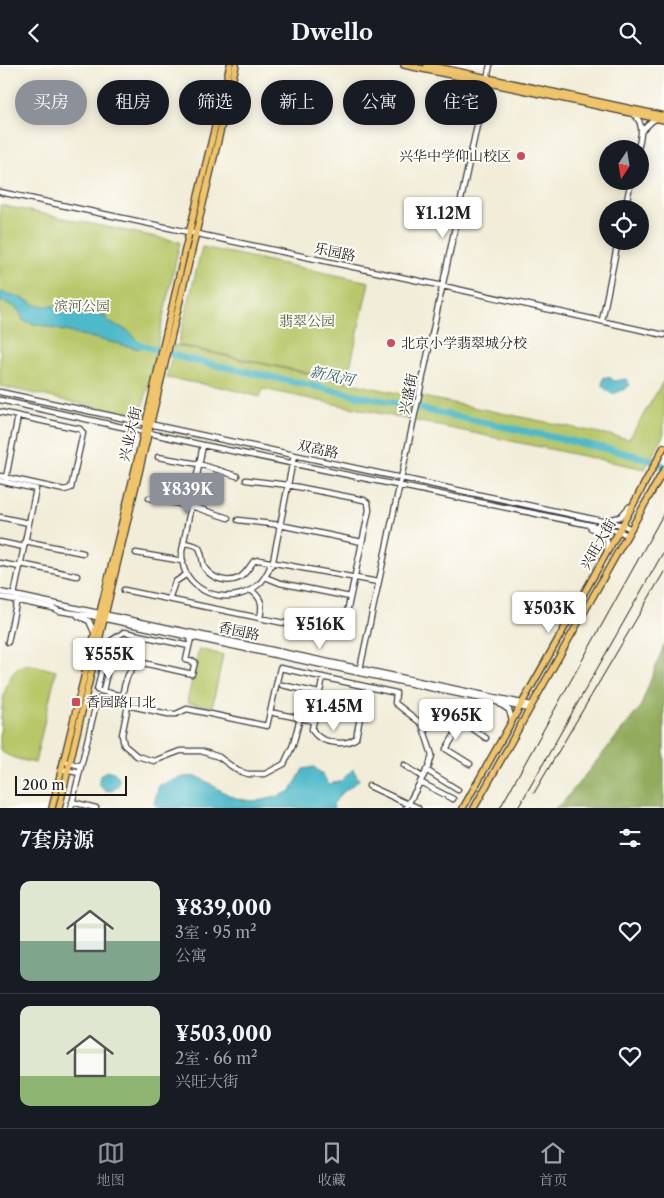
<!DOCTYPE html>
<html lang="zh">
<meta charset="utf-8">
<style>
:root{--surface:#171b24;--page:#242831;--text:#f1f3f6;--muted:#9ea1a6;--line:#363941;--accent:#8c9099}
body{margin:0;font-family:"Libre Caslon Text","Noto Serif SC",serif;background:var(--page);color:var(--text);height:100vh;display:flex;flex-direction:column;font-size:19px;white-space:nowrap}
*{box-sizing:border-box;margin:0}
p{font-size:16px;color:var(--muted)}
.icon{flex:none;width:28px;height:28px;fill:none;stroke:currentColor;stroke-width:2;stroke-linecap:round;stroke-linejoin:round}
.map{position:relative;height:743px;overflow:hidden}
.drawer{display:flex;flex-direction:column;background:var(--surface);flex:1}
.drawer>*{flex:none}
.guide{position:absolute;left:15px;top:15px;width:635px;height:45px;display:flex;gap:10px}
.needle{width:32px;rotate:192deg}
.controls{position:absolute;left:599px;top:75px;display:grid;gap:10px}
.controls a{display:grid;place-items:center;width:50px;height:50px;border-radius:50%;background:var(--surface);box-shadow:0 2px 12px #0003;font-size:25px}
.scale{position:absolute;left:15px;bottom:12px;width:112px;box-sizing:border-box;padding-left:5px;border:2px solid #1c1c1c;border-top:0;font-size:14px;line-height:18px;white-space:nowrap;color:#1c1c1c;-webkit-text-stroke:4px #fdfcf7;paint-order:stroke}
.price{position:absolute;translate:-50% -42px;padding:0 11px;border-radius:5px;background:#fff;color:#222;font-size:16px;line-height:32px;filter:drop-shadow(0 1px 2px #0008)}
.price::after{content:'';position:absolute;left:50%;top:30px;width:15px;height:11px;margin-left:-8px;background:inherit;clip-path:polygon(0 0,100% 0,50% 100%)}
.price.selected{background:var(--accent);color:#fff}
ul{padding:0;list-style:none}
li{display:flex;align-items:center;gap:15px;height:125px;padding:0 20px}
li+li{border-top:1px solid var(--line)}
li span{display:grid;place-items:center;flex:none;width:140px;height:100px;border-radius:10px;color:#555}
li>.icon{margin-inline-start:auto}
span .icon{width:60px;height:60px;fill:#fffc;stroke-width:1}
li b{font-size:21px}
h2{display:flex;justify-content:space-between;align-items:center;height:60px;padding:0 20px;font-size:21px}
.tag{padding:0 18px;border-radius:22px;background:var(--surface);box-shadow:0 2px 12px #0003;font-size:18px;line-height:45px}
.tag.selected{background:var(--accent);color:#fff}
header{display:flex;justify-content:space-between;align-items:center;height:65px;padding:0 20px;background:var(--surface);font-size:22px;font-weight:800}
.tabs{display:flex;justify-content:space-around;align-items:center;height:70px;border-top:1px solid var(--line);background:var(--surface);font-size:14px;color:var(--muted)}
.tabs a{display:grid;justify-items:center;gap:2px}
.tabs .selected{color:var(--accent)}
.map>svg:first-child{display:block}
</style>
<header><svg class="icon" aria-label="back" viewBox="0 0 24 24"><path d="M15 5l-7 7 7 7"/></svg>Dwello<svg class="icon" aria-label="search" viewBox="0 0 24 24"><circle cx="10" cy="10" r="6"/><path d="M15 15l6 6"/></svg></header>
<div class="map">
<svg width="664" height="743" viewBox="0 0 664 743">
<rect width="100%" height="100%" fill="#fdfcf7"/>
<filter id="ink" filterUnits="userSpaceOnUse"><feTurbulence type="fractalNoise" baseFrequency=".02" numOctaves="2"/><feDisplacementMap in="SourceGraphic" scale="10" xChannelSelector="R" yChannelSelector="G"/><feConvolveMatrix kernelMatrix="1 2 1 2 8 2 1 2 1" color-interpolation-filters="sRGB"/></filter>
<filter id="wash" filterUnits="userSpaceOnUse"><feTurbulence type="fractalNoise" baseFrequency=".0096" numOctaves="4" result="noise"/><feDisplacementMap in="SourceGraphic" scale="20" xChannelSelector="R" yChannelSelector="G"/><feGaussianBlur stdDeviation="1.12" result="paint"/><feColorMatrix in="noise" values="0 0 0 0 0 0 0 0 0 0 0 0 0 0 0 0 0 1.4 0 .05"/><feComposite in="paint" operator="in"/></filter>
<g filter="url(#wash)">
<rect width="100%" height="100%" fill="#f2edd8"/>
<path fill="#b8c769" stroke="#6a7242" d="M 0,140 L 180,177 L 141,352 L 0,321 Z
M 202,182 L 369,217 L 347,316 L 178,280 Z
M 174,280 L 411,331 L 423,332 L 629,374 L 664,315 L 664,369 L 645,404 L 263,324 L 260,332 L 226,323 L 167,313 Z
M 199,584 L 223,590 L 212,643 L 187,637 Z
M 24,600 L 32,600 L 56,606 L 35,698 C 23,695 10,694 0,685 C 0,660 0,607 24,600 Z"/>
<path fill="#92ac5d" stroke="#57643c" d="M 664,580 L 664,743 L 555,743 L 563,737 L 640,643 Z"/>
<path fill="#4db9c9" stroke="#346a72" d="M 0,227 L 17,231 L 39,241 L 58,241 L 68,246 L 77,243 L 106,252 L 108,257 C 119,262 133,265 137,277 L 140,278 L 139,284 L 23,256 C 21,243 11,239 0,236 Z
M 604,312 L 611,313 L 614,316 L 626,314 L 630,320 L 625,324 L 613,329 C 605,324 600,322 604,312 Z
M 314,702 L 322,709 L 329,719 L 341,716 L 353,704 L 359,715 L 341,729 L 333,739 L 334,743 L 159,743 L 154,739 L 159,720 C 171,718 183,709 196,712 C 205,714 213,721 220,725 C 245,741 265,737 291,726 L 303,704 Z
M99 716a10 10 0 1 1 20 0a10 10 0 1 1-20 0Z"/>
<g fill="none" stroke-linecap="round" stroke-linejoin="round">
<path stroke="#4db9c9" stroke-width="7" d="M 132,277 L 187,294 L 608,384 L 648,394 L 664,401"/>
</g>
</g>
<g filter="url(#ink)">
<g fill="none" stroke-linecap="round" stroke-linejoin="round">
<g stroke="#3c3b38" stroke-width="7">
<path id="minor" d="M 633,49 C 645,58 641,71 638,84
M 642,66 L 652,56 L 656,54
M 0,127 L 443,221 L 664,270
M 625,144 L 631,116
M 602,256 L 618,176
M 0,327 L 602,456 L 623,460 L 631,464
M 0,335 L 203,380 L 619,466 L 627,470
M 0,347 L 80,364 L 83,368 L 71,423 L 64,425 L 0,411
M 203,380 L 182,486 C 182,492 182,500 185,506 C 198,534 237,539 259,519 C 266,513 269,504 273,496 L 294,390
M 158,392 L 199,399 L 237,411
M 6,413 L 18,351
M 0,416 L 36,424 L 14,530
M 149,433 L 191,441 L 228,453
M 0,452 L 29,458
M 238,455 L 280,460 L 362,477
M 607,455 L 620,452 L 629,442
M 591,463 C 604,467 609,472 607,486
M 25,476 L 83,488
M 0,477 L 24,482
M 184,478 C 188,479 196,479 199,483 C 202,487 202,496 204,502 C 211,513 226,519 239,513 C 246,509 249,502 254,496 L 259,495 L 378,517
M 136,488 L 183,496
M 0,498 L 20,502
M 21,499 L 77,511
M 265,512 L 280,518 L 350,532
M 124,525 L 337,569 L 343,566 L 369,445 L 368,438 L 364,435 L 288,420 L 246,415
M 251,525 C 262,534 263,539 260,553
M 0,527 L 531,640
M 0,532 L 53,543 L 59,546 L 92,551 L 529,644
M 169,534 L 175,517 L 187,509
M 78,551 L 89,556 L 94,567
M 8,577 L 17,534
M 189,581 L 124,567 L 108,578 L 97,625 L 122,631 C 125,617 127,606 139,597 L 192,609 L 195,597 L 186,595 L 191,573
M 360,604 L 490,0
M 323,612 L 312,664 C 318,678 345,682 356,673 L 366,622
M 282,620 L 319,628
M 103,626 L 113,580
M 500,639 L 509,645 L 512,655
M 128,640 L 122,670 L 124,680 L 137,691 L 154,696 L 180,686 L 201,686 L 219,692 L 238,706 L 248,709 L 265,709 L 284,699 L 293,680 L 300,653
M 274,648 L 314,656
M 422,659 L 429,652 L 433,652 L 457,666 L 463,657 L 486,673
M 457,666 L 446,684 L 470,699
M 63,696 L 81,701
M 404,700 L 422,712
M 61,704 L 79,708
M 426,705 L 458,725
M 420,717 L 453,734
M 369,721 L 408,739
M 72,737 L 96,743
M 408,738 L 418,743
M 71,743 L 97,635 L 99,634 L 168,649 L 176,649 L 187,644 L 267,661 L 280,603 L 396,628 L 395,638 L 422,659 L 432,690 L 429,701 L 406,743"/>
</g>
<g stroke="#3c3b38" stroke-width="8">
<path id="major" d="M 404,0 L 664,55
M 427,0 L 664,51
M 52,743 L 140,384 L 184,189 L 230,0
M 59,743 L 236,0
M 463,743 L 619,466 L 664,382
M 474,743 L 664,405"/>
</g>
<use href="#minor" stroke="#fff" stroke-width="4.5"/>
<use href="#major" stroke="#f0c469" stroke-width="5.5"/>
<path stroke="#1c1c1c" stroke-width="1" d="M 534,728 L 664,507
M 500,743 L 664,448
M 518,743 L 664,486"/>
</g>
</g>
<g fill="#d1495b" stroke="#fdfcf7" stroke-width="2">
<circle cx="521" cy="91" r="5"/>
<circle cx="391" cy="278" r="5"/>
<rect x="71" y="632" width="10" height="10" rx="2.5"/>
</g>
<g text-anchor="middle" stroke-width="4" stroke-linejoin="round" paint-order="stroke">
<g font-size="14" fill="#1c1c1c" stroke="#fdfcf7" text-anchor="start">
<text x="511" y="96" text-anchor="end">兴华中学仰山校区</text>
<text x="401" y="283">北京小学翡翠城分校</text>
<text x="86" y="642">香园路口北</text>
</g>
<g font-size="14" fill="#1c1c1c" stroke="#fdfcf7">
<text transform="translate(335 187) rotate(12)" y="5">乐园路</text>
<text transform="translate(408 329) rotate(-78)" y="5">兴盛街</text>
<text transform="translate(130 369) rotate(-77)" y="5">兴业大街</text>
<text transform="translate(318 384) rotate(12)" y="5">双高路</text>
<text transform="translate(598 479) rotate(-60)" y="5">兴旺大街</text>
<text transform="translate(239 566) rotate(12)" y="5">香园路</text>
</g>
<g font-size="14" fill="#535837" stroke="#fdfcf7">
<text x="82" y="246">滨河公园</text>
<text x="307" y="261">翡翠公园</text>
</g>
<g font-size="15" font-style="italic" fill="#32636a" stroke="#fdfcf7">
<text transform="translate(332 311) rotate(12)" y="5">新凤河</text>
</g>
</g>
</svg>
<div class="controls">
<a><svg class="needle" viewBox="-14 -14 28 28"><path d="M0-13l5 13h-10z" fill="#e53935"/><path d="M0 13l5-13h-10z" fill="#9ea1a6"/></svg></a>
<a><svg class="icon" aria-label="locate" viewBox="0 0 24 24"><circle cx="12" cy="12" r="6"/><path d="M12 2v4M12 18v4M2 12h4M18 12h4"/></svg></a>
</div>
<div class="scale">200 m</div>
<b class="price" style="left:443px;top:174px">¥1.12M</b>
<b class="price selected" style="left:187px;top:450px">¥839K</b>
<b class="price" style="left:549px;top:569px">¥503K</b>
<b class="price" style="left:320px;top:585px">¥516K</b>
<b class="price" style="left:109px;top:615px">¥555K</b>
<b class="price" style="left:334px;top:667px">¥1.45M</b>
<b class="price" style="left:456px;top:676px">¥965K</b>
<div class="guide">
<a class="tag selected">买房</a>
<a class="tag">租房</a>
<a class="tag">筛选</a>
<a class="tag">新上</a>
<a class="tag">公寓</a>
<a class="tag">住宅</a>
</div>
</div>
<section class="drawer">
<h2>7套房源<svg class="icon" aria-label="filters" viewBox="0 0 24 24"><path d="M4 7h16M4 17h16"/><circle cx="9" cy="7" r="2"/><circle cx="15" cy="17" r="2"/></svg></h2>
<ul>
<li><span style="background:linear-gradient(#dfe7d0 60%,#7fa58c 0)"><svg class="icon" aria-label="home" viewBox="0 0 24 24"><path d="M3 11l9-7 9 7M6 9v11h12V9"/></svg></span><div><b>¥839,000</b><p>3室 · 95 m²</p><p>公寓</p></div><svg class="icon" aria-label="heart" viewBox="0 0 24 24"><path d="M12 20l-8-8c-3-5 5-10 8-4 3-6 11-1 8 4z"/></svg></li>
<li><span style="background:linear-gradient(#dfe7d0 70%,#8fb573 0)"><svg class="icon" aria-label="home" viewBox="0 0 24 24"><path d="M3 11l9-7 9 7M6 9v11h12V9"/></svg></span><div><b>¥503,000</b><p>2室 · 66 m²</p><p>兴旺大街</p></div><svg class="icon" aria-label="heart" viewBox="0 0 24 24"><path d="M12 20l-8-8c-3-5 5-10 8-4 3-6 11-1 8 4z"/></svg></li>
</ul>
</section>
<nav class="tabs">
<a class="selected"><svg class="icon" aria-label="map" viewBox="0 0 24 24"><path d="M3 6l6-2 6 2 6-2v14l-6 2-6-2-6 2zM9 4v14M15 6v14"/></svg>地图</a>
<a><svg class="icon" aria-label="saved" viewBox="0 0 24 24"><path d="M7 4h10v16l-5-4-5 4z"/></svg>收藏</a>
<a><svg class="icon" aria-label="home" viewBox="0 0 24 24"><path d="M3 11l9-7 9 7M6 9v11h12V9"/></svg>首页</a>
</nav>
